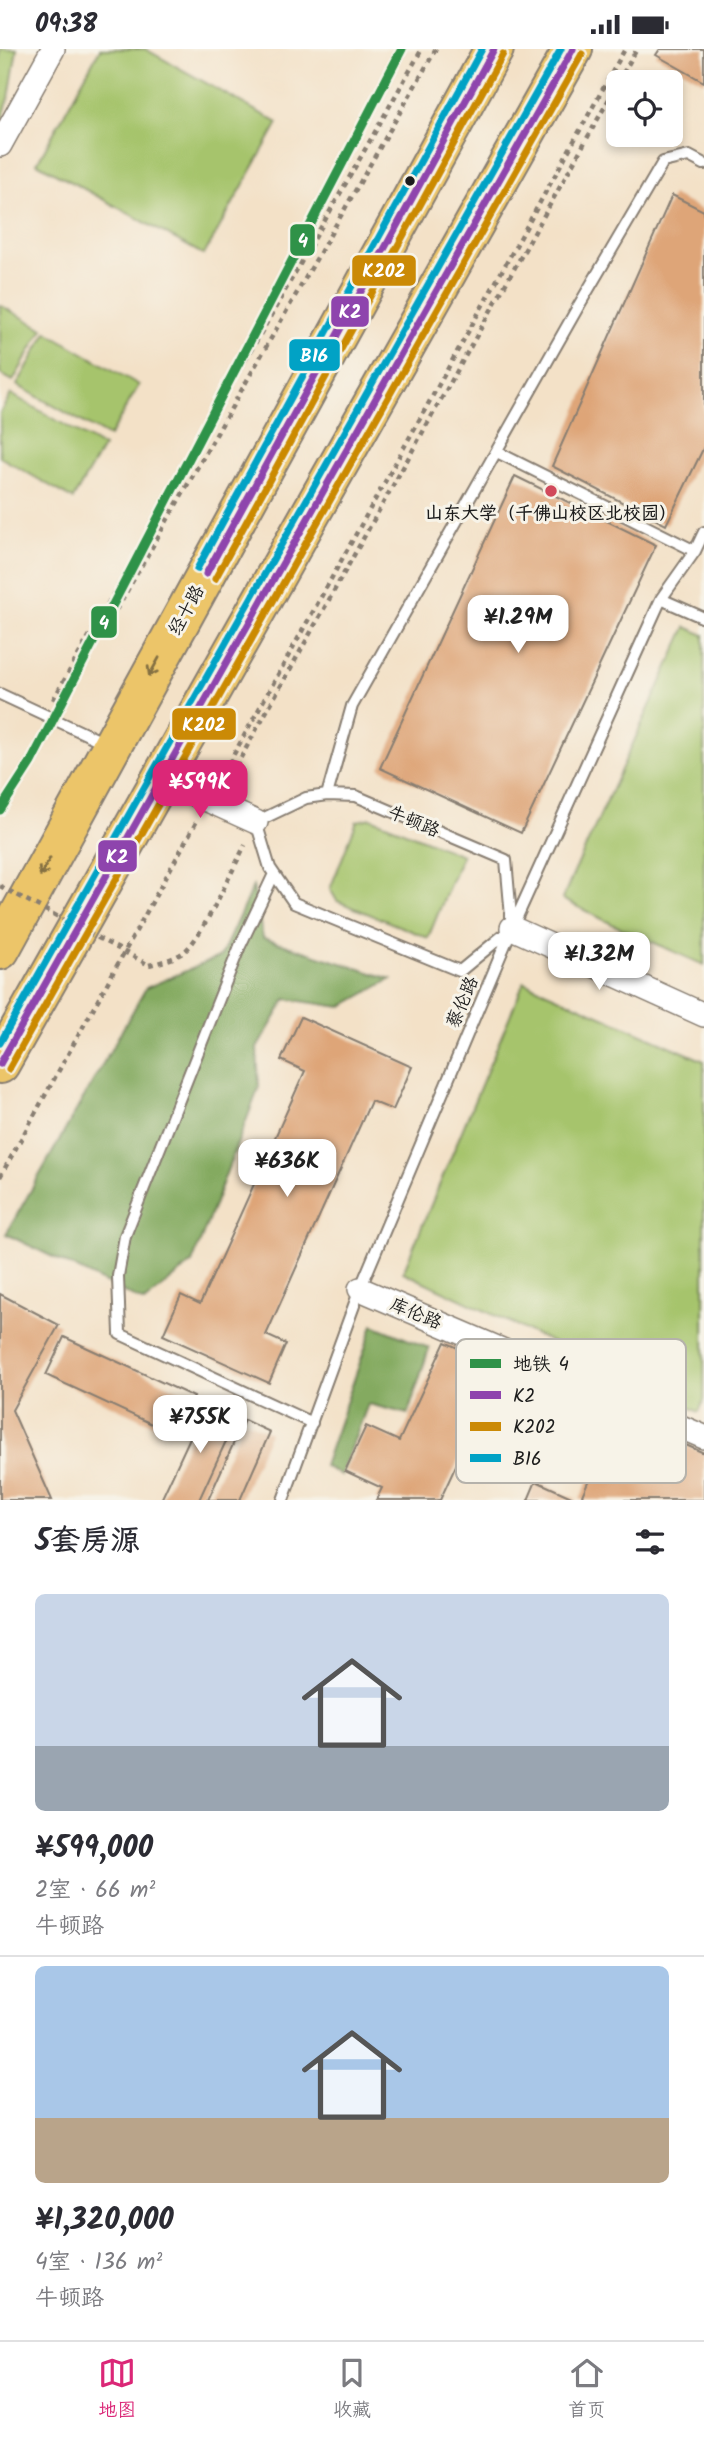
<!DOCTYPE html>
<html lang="zh">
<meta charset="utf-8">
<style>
:root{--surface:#fff;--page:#f7f7f7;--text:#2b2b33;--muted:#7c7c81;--line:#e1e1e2;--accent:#db2777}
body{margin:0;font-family:Kalam,"LXGW WenKai TC",sans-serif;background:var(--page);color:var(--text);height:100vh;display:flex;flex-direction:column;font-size:26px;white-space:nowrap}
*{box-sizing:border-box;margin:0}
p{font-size:23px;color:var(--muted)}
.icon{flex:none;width:38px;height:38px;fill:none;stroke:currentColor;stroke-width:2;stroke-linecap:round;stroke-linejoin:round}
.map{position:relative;height:1451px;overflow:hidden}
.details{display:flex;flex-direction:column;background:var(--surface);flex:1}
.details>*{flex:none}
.controls{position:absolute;left:606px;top:21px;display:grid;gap:14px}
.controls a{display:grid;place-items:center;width:77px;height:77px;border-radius:10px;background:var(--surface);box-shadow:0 4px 10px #0003;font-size:35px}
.price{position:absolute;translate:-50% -60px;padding:0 16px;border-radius:14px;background:#fff;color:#222;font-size:23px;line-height:46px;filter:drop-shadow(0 2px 4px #0008)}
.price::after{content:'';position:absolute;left:50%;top:42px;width:21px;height:16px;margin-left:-10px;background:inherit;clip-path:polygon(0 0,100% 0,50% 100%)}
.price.selected{background:var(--accent);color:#fff}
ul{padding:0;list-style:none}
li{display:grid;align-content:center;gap:14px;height:371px;padding:0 35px}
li+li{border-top:2px solid var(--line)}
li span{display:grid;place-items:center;height:217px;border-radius:10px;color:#555}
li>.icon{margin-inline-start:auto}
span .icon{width:126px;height:126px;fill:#fffc;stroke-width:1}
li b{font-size:30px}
h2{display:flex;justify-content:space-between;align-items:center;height:84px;padding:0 35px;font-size:30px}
.status{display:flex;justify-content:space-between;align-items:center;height:49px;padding:0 35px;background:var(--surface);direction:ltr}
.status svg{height:19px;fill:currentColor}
.menu{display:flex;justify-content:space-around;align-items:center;height:98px;border-top:2px solid var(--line);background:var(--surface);font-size:19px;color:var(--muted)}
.menu a{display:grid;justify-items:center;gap:4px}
.menu .selected{color:var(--accent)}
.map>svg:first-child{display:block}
</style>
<div class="status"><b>09:38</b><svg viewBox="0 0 49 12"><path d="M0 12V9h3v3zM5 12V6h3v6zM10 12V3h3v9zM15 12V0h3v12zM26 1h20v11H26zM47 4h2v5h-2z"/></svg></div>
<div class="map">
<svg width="704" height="1451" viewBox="0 0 704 1451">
<rect width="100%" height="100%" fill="#f7f3e8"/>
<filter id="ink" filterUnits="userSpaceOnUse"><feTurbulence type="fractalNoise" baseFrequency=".0143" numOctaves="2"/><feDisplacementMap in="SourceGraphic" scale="14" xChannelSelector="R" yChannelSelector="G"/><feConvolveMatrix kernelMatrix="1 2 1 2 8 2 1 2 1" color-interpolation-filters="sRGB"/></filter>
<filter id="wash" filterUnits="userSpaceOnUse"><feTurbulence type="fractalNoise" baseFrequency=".00686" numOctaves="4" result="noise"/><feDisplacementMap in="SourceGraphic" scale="28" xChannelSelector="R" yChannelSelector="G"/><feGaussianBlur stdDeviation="1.57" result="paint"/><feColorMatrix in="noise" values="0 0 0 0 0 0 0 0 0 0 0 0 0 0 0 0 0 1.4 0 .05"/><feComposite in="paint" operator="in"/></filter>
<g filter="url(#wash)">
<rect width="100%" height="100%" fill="#f3e1c7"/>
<path fill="#a6c46c" stroke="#617044" stroke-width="2" d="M 0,0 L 17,0 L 9,49 L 0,77 Z
M 100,0 L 145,0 L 278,74 L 204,206 L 37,114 Z
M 0,256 L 43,280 L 13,332 L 0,325 Z
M 47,283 L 139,336 L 109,388 L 17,336 Z
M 11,345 L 103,398 L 73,450 L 0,408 L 0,364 Z
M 686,578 L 704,586 L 704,916 L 612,875 L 562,850 Z
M 371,769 L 462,806 L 428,889 L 337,852 L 330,840 L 357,772 Z
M 524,933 L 704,1012 L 704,1351 L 699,1363 L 403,1223 Z"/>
<path fill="#84aa60" stroke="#50633e" stroke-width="2" d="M 253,837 L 263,889 L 391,930 L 341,958 L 286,950 L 257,999 L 259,1038 L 192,1214 L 144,1253 L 6,1185 L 146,939 L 221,907 Z
M 373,1276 L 429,1299 L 408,1365 L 368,1355 L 341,1426 L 324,1417 Z"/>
<g id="blocks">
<path fill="#dea578" d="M 660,0 L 704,0 L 704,33 L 656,6 Z
M 672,146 L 704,162 L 704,398 L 666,476 L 552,417 Z
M 515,427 L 656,496 L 521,784 L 380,719 Z
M 301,968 L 412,1018 L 393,1061 L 371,1052 L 266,1286 L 286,1295 L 269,1334 L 163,1286 L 181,1246 L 200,1255 L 305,1022 L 281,1011 Z
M 0,1245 L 59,1276 L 12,1361 L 52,1451 L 0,1451 Z
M 64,1288 L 194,1348 L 180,1380 L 172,1376 L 169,1383 L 46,1326 Z
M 445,1293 L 501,1319 L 440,1451 L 376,1451 L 382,1439 L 345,1422 L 366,1377 L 399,1392 Z
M 206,1354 L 237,1368 L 199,1451 L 161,1451 Z
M 617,1366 L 704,1404 L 704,1451 L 580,1451 Z
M 244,1371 L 270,1383 L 240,1451 L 208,1451 Z
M 536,1432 L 578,1451 L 528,1451 Z"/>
</g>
</g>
<g filter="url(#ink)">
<use href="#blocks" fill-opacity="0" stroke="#887e72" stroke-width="2"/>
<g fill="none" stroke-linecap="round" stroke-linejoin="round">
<g stroke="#887e72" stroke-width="14">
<path id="service" d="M 497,403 L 695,502
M 661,550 L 704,569
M 0,645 L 105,694
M 327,746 L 352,657 L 578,258 L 663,113 L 689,107 L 704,115
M 327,746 L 356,747 L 506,811 L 512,879 L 460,922 L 294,854 L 270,819 L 256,773 L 306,749 Z
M 274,825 L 240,897 L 125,1187 L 118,1227 L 120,1285 L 312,1374
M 283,1451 L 360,1240 L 512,879 L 661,550 L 695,502 L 704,483"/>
</g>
<g stroke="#887e72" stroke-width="26">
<path id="minor" d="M 0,96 L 53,0
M 161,730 L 256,773
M 512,879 L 704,966
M 360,1240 L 704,1388"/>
</g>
<g stroke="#887e72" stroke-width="42">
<path id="trunk" d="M 0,901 L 494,0
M 0,1015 L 573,0"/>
</g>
<path stroke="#887e72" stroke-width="4.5" stroke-dasharray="5 5" stroke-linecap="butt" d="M 618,33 L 637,0
M 53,651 L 422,0
M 62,656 L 436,0
M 219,732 L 625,0
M 226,735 L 618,34
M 0,764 L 45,685
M 149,916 C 161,913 175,910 185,902 C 202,888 234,818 245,796
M 0,1128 L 198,770"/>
<use href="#service" stroke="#fff" stroke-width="10"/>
<use href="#minor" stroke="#fff" stroke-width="23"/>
<use href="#trunk" stroke="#ecc569" stroke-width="38"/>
<path stroke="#887e72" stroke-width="4.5" stroke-dasharray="5 5" stroke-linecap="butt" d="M 0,837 L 149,916"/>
<g stroke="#f7f3e8" stroke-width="12">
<path id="bus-1" d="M 206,525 L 494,0
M 0,1015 L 573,0"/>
</g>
<g stroke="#f7f3e8" stroke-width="12">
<path id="bus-2" d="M 215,530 L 503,5
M 9,1020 L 582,5"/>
</g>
<g stroke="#f7f3e8" stroke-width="12">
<path id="bus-3" d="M 197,520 L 482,0
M 0,994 L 561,0"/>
</g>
<use href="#bus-1" stroke="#8e44ad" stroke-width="7"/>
<use href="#bus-2" stroke="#cb8a06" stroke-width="7"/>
<use href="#bus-3" stroke="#01a2c5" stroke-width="7"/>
<g stroke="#f7f3e8" stroke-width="14">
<path id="metro-1" d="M 0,761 L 31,713 L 402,0"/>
</g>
<use href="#metro-1" stroke="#2f9248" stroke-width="9"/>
</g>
<defs><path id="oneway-shaft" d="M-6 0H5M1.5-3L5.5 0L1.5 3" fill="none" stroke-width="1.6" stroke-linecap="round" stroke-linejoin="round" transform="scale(1.75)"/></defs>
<g stroke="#847042">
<use href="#oneway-shaft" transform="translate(154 618) rotate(119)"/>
<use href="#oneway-shaft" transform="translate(45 818) rotate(119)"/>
</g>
</g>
<circle fill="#1c1c1c" stroke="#f7f3e8" stroke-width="2.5" cx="410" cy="132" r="6"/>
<circle fill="#d1495b" stroke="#f7f3e8" stroke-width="2.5" cx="551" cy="442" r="7"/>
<g text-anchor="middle" stroke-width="6" stroke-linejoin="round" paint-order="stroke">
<g font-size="18" font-weight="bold" fill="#1c1c1c" stroke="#f7f3e8">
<text x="551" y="470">山东大学（千佛山校区北校园）</text>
</g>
<g font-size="18" fill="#1c1c1c" stroke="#f7f3e8">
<text transform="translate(186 561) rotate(-61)" y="6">经十路</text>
<text transform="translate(414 772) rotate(23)" y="6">牛顿路</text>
<text transform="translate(462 953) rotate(-67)" y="6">蔡伦路</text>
<text transform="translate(416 1264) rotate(23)" y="6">库伦路</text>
</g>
</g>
<rect x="456" y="1290" width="230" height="144" rx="10" fill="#f7f3e8" stroke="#b5b2ab" stroke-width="2"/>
<rect x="470" y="1310" width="31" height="9" fill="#2f9248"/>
<rect x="470" y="1342" width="31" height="8" fill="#8e44ad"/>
<rect x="470" y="1373" width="31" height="9" fill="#cb8a06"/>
<rect x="470" y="1405" width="31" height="8" fill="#01a2c5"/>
<g font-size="19" fill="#1c1c1c">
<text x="513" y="1321">地铁 4</text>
<text x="513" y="1353">K2</text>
<text x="513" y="1384">K202</text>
<text x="513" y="1416">B16</text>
</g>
<g stroke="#f7f3e8" stroke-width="2.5">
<rect x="289" y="174" width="27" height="34" rx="7" fill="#2f9248"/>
<rect x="351" y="205" width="66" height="33" rx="7" fill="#cb8a06"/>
<rect x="330" y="246" width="40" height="33" rx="7" fill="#8e44ad"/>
<rect x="288" y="289" width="53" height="34" rx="7" fill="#01a2c5"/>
<rect x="90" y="556" width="28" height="34" rx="7" fill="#2f9248"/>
<rect x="171" y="658" width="66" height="34" rx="7" fill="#cb8a06"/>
<rect x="97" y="790" width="41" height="34" rx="7" fill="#8e44ad"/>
</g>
<g font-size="19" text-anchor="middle" font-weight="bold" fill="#fff">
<text x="303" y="198">4</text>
<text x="384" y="228">K202</text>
<text x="350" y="269">K2</text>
<text x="314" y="313">B16</text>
<text x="104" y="580">4</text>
<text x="204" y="682">K202</text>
<text x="117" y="814">K2</text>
</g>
</svg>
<div class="controls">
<a><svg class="icon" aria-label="locate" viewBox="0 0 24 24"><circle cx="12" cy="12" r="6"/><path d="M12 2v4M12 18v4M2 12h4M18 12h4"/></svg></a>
</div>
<b class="price" style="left:518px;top:606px">¥1.29M</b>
<b class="price selected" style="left:200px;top:771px">¥599K</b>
<b class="price" style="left:599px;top:943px">¥1.32M</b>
<b class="price" style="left:287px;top:1150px">¥636K</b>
<b class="price" style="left:200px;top:1406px">¥755K</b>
</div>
<section class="details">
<h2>5套房源<svg class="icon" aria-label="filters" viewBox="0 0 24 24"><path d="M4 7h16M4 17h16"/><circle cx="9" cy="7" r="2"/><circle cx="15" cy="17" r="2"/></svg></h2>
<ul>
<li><span style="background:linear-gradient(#c9d6e8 70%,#9aa5b1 0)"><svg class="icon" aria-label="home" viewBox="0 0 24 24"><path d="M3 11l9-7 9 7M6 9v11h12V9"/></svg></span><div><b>¥599,000</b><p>2室 · 66 m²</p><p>牛顿路</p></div></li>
<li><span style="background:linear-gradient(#a9c7e8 70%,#b9a48a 0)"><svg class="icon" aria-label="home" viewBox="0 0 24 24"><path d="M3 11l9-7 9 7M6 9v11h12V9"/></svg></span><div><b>¥1,320,000</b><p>4室 · 136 m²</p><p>牛顿路</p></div></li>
</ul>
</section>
<nav class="menu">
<a class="selected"><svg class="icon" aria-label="map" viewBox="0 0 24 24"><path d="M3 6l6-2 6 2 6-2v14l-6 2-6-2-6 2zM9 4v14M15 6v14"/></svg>地图</a>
<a><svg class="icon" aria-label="saved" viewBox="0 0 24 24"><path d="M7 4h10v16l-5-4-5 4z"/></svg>收藏</a>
<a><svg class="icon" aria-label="home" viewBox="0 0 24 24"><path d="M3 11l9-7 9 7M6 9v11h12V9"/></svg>首页</a>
</nav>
